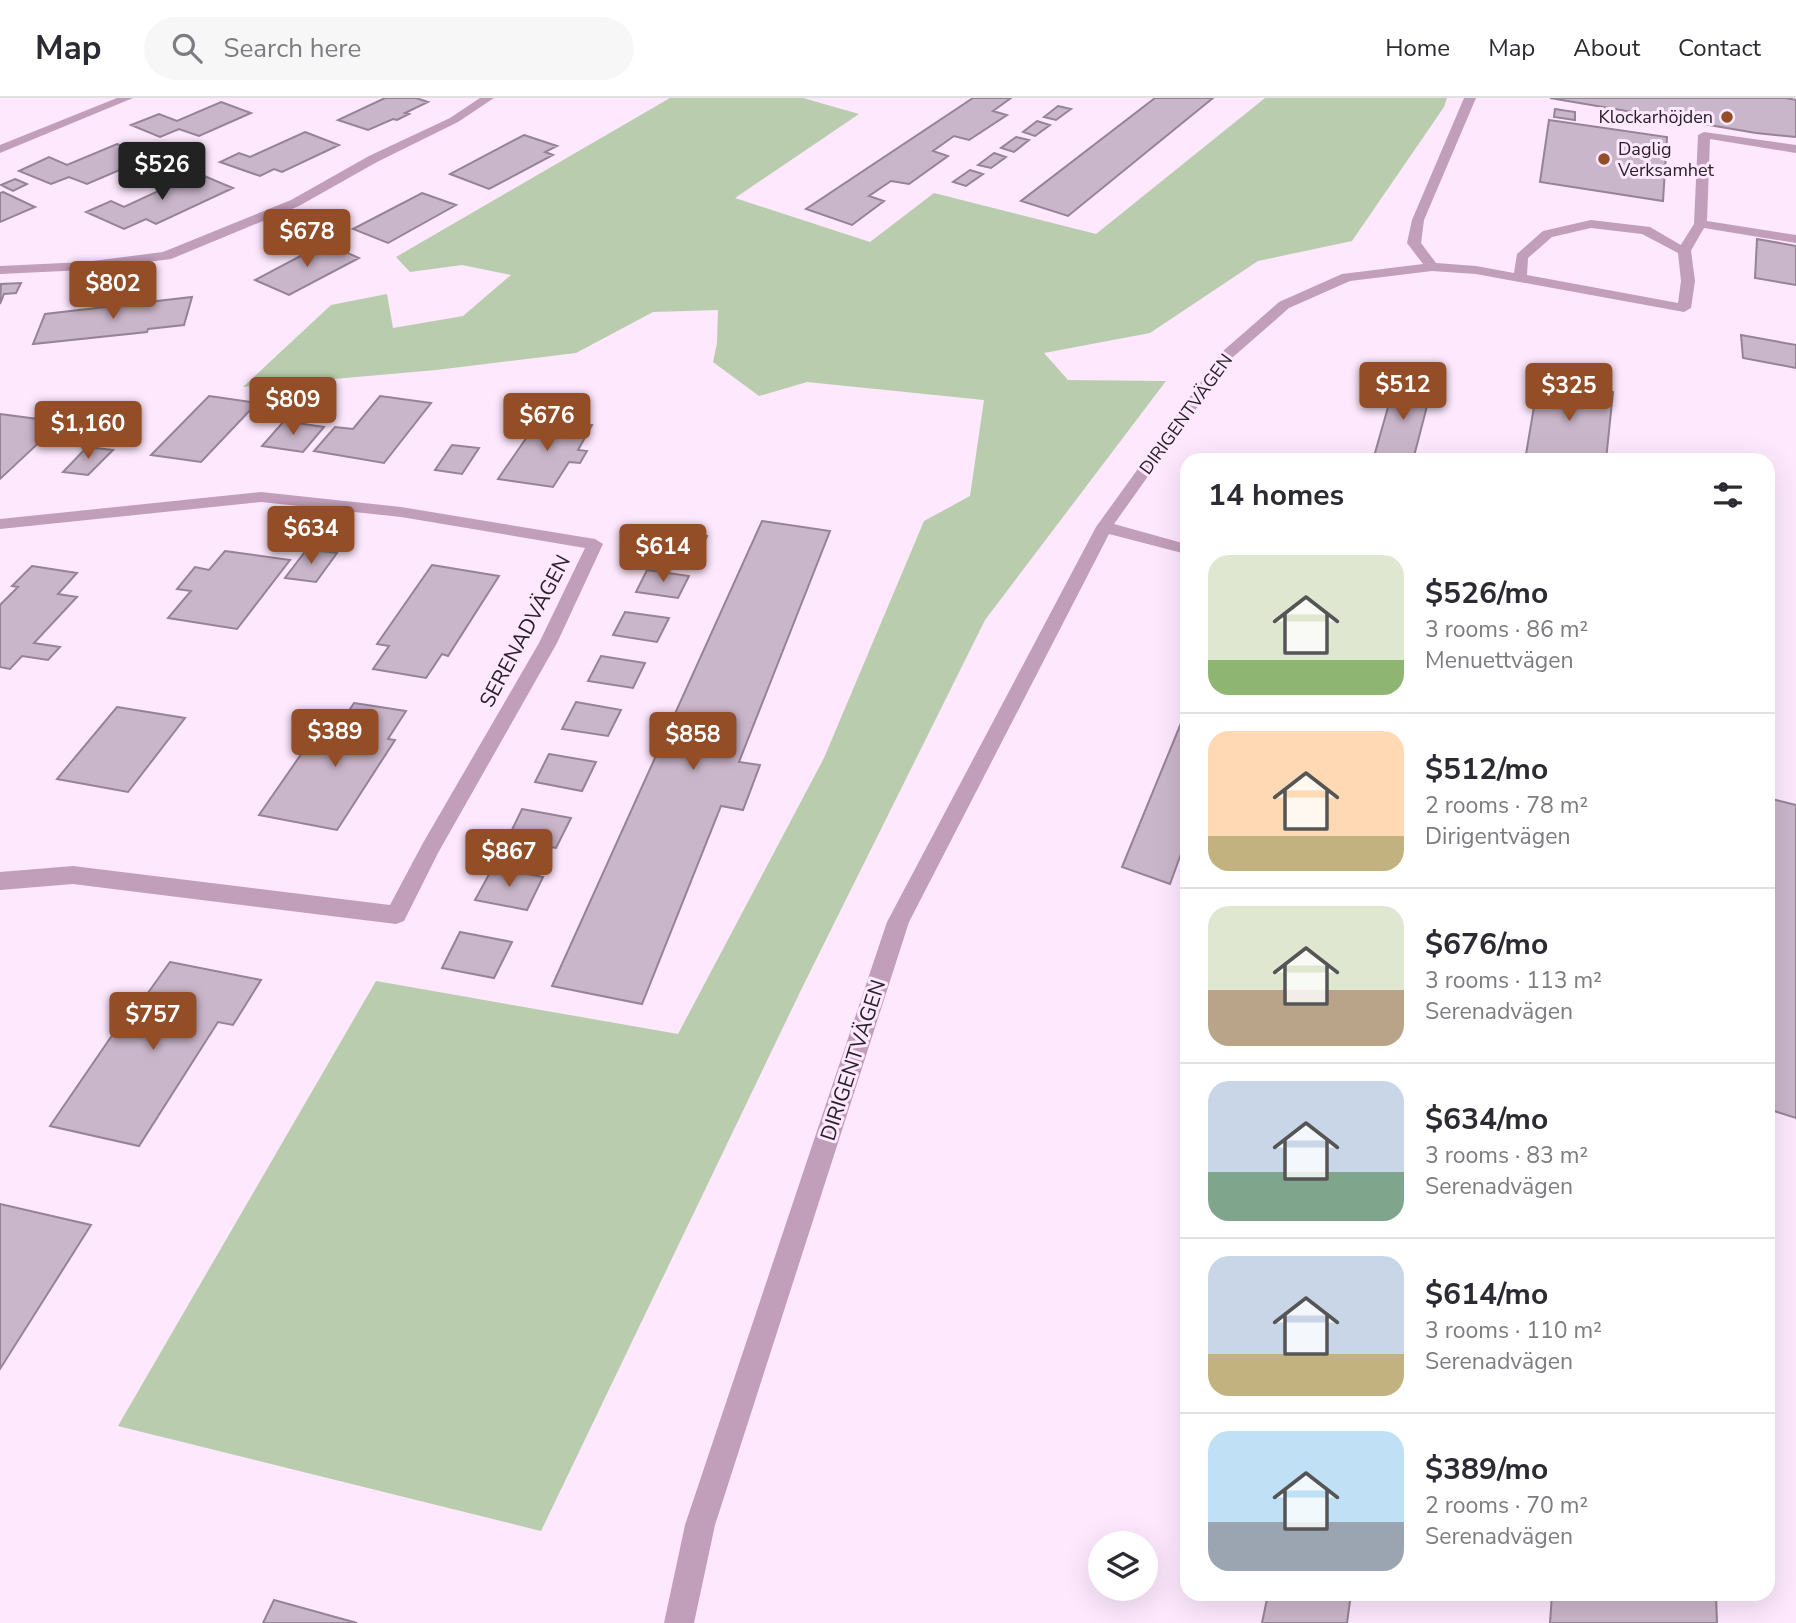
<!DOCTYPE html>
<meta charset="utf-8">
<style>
:root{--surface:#fff;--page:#f7f7f7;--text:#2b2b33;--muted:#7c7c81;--line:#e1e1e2;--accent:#944e27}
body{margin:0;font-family:"Nunito Sans",sans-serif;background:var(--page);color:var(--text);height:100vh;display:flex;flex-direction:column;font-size:26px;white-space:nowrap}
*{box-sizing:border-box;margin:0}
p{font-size:23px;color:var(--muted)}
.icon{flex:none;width:38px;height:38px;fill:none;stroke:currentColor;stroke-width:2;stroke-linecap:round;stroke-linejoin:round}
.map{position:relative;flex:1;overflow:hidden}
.drawer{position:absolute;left:1180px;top:355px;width:595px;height:1148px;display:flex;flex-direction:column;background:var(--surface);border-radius:21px;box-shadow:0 7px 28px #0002}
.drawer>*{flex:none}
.tools{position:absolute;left:1088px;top:1433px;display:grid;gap:14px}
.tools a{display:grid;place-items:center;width:70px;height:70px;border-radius:50%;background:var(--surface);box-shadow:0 7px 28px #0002;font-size:35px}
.price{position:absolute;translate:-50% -60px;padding:0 16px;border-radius:7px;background:var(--accent);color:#fff;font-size:23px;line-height:46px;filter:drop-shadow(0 2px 4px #0008)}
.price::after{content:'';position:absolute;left:50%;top:42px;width:21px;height:16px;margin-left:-10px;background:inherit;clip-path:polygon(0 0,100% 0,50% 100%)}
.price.active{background:#222;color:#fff}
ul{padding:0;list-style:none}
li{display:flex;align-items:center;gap:21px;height:175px;padding:0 28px}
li+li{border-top:2px solid var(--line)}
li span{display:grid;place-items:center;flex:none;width:196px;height:140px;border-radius:21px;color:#555}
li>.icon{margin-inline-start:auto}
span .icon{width:84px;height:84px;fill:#fffc;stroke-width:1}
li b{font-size:30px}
h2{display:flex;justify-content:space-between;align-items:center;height:84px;padding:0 28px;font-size:30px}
header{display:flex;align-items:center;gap:42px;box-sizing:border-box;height:98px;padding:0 35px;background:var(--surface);border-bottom:2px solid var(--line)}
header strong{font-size:33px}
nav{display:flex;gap:38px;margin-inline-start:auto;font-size:24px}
.search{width:490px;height:63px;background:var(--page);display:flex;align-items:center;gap:18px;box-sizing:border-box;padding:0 24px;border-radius:38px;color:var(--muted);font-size:26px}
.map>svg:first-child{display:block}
</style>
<header>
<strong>Map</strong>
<div class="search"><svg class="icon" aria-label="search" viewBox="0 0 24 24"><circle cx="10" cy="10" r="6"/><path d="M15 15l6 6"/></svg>Search here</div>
<nav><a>Home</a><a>Map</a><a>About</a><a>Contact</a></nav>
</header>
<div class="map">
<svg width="1796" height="1525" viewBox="0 0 1796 1525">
<rect width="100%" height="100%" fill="#fde8fd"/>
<path fill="#b9ccad" d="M 670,0 L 803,0 L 859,16 L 735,100 L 870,144 L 934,95 L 1096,136 L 1265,0 L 1447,0 L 1444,9 L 1352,143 L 1258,163 L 1150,235 L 1044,255 L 1068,282 L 1166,283 L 985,522 L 800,894 L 541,1433 L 118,1328 L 376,883 L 678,936 L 824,660 L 924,423 L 970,398 L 984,302 L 807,284 L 759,298 L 713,264 L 717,245 L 718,212 L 653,214 L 576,255 L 436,272 L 243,289 L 331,207 L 387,196 L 393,230 L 463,218 L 511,177 L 462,167 L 410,174 L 396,159 Z"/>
<path fill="#cab6ca" stroke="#968396" stroke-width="2" d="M 385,0 L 416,0 L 428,4 L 405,15 L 409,16 L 397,22 L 393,21 L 368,32 L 338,22 Z
M 973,0 L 1011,0 L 993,13 L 1007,17 L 969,42 L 954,38 L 933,53 L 948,58 L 909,86 L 891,83 L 869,98 L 884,103 L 852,127 L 806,111 Z
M 1155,0 L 1213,0 L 1068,118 L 1021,103 Z
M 1550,0 L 1786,0 L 1796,2 L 1796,39 L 1756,35 Z
M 221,4 L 251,15 L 199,38 L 179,31 L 160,39 L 131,27 L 159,16 L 177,23 Z
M 1058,8 L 1071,11 L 1056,22 L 1044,19 Z
M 1555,11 L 1575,14 L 1575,22 L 1554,19 Z
M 1549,22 L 1667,39 L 1663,103 L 1540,84 Z
M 1037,23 L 1050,27 L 1035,38 L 1023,34 Z
M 305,34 L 339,47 L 282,74 L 274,71 L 260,78 L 220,64 L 239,55 L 250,59 Z
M 524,37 L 557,48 L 545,54 L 553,57 L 489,91 L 450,76 Z
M 1016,39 L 1029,42 L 1014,54 L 1001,50 Z
M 117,46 L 150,59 L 87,86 L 69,79 L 51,86 L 19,73 L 49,59 L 67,67 Z
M 994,55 L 1006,59 L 991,70 L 978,67 Z
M 970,72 L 983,76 L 966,88 L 953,84 Z
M 197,75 L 233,90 L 156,126 L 146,121 L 124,131 L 86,114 L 111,103 L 124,109 Z
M 15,81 L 27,86 L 13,93 L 1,87 Z
M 3,94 L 35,109 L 0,124 L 0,95 Z
M 422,95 L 456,107 L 388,145 L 353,131 Z
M 1757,141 L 1796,148 L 1796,187 L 1755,180 Z
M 325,145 L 359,160 L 289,197 L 255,182 Z
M 21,185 L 16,195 L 4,196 L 0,206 L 1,186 Z
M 192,199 L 184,227 L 148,231 L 147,234 L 33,246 L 45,216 Z
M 1741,237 L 1796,247 L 1796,270 L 1743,260 Z
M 1539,279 L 1613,294 L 1606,362 L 1525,362 Z
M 1396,281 L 1432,289 L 1413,362 L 1373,362 Z
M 209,298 L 257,305 L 201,364 L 151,357 Z
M 380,298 L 431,305 L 384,365 L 314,353 L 335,329 L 353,331 Z
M 0,316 L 61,324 L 0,381 Z
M 540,320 L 592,327 L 578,352 L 587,353 L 580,365 L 569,364 L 553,389 L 498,381 Z
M 284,323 L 324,329 L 303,354 L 262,348 Z
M 452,347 L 479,350 L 462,376 L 435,372 Z
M 87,349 L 113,352 L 88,377 L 63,374 Z
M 762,423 L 830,433 L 739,664 L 760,667 L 743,712 L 721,708 L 642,906 L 552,888 Z
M 667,432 L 707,438 L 697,458 L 656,452 Z
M 307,451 L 337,455 L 316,484 L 285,480 Z
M 225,453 L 290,462 L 237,531 L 168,520 L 191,493 L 177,491 L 195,469 L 209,472 Z
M 432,467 L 499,478 L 448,558 L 442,556 L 426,580 L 373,571 L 389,548 L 377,546 Z
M 32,468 L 77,475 L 58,496 L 77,499 L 34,545 L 60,549 L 48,562 L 22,558 L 10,571 L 0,569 L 0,507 L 18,489 L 12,488 Z
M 647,472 L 689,478 L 678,500 L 636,494 Z
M 625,514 L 669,520 L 657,544 L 613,537 Z
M 601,558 L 645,565 L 633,590 L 588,583 Z
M 576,604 L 621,612 L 608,638 L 562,631 Z
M 354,605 L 406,613 L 388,641 L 395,642 L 337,732 L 259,717 L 320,629 L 336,632 Z
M 117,609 L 185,620 L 128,694 L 57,681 Z
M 1186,613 L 1186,742 L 1170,786 L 1122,769 Z
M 549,656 L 596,664 L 582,693 L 535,684 Z
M 1768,700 L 1796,707 L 1796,1020 L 1768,1011 Z
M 522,711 L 571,720 L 556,750 L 507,742 Z
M 493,769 L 543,779 L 527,812 L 475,802 Z
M 460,834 L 512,844 L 494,880 L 442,870 Z
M 170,864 L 261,882 L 233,927 L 218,924 L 139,1048 L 50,1028 L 139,898 L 145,899 Z
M 0,1106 L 91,1127 L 0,1271 Z
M 1268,1496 L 1351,1496 L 1347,1525 L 1262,1525 Z
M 1552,1496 L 1716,1496 L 1717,1525 L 1550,1525 Z
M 274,1502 L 357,1525 L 263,1525 Z"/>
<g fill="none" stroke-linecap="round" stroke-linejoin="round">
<path fill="#c19eb9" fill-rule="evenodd" d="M 1704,34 L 1796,47 L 1796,55 L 1710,41 L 1707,123 L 1796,137 L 1796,145 L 1704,130 L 1689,156 L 1679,156 L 1677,153 L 1694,126 L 1698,37 Z"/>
<path fill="#c19eb9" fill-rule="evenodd" d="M 117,0 L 133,0 L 0,55 L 0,47 Z
M 480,0 L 494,0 L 458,24 L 377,64 L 299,108 L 171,161 L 85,172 L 0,176 L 0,168 L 85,164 L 163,154 L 291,102 L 369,58 L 450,20 Z
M 1464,0 L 1476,0 L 1424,122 L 1421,145 L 1436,165 L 1476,168 L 1514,175 L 1517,156 L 1543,133 L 1591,122 L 1650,129 L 1691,153 L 1695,183 L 1691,210 L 1684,214 L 1476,176 L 1432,173 L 1350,183 L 1289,210 L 1233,259 L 1114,426 L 1186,446 L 1186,456 L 1109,436 L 909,824 L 715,1427 L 694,1525 L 664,1525 L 685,1427 L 887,824 L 1096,429 L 1223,253 L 1279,204 L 1342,176 L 1423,166 L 1407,145 L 1412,122 ZM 1591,130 L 1642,136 L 1678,155 L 1681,183 L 1678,205 L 1527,177 L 1528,160 L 1552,139 Z
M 261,394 L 401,409 L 595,441 L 603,446 L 557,545 L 438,755 L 404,823 L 396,826 L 73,786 L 0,792 L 0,774 L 73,768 L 390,807 L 423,745 L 539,545 L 585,450 L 401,419 L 261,404 L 0,431 L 0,421 Z"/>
</g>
<g fill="#944e27" stroke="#fde8fd" stroke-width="2.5">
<circle cx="1727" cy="19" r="7"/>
<circle cx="1604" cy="61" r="7"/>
</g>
<g text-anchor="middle" stroke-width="6" stroke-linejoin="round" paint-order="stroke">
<g font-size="18" fill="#292129" stroke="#fde8fd" text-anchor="end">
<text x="1713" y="25">Klockarhöjden</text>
<text x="1618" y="57" text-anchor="start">Daglig<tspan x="1618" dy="21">Verksamhet</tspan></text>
</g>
<g font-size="18" fill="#292129" stroke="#fde8fd">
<text transform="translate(1186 316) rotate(-54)" y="6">DIRIGENTVÄGEN</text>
</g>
<g font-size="21" fill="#292129" stroke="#fde8fd">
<text transform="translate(525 533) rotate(-62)" y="7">SERENADVÄGEN</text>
<text transform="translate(853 962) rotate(-72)" y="7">DIRIGENTVÄGEN</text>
</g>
</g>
</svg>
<div class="tools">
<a><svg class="icon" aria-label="layers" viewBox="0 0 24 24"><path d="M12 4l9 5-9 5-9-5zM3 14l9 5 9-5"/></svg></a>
</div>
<b class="price active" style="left:162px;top:104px">$526</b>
<b class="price" style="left:307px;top:171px">$678</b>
<b class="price" style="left:113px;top:223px">$802</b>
<b class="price" style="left:1403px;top:324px">$512</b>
<b class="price" style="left:1569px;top:325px">$325</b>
<b class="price" style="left:293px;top:339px">$809</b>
<b class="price" style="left:547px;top:355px">$676</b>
<b class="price" style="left:88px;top:363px">$1,160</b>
<b class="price" style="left:311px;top:468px">$634</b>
<b class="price" style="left:663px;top:486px">$614</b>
<b class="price" style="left:335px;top:671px">$389</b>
<b class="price" style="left:693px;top:674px">$858</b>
<b class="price" style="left:509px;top:791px">$867</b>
<b class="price" style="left:153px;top:954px">$757</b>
<section class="drawer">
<h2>14 homes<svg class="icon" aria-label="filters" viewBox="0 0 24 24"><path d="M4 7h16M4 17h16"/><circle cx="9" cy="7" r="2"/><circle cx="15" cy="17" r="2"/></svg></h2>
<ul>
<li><span style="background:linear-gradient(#dfe7d0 75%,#8fb573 0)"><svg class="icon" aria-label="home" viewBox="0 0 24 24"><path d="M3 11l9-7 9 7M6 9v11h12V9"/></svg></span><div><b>$526/mo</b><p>3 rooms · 86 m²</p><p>Menuettvägen</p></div></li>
<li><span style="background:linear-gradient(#ffd9b3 75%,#c2b280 0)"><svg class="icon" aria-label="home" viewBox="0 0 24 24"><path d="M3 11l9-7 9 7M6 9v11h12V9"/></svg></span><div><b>$512/mo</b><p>2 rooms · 78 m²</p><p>Dirigentvägen</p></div></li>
<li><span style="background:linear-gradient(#dfe7d0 60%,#b9a48a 0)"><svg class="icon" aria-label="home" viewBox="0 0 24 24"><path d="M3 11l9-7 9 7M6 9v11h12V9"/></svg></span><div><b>$676/mo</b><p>3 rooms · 113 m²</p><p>Serenadvägen</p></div></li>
<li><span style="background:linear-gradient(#c9d6e8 65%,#7fa58c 0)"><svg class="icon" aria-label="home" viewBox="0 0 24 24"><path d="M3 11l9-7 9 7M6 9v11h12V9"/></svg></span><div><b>$634/mo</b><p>3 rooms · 83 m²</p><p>Serenadvägen</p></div></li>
<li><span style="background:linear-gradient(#c9d6e8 70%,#c2b280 0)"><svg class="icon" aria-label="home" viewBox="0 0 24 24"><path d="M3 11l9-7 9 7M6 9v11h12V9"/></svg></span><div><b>$614/mo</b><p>3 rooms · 110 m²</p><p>Serenadvägen</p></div></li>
<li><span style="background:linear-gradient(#bfe0f5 65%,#9aa5b1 0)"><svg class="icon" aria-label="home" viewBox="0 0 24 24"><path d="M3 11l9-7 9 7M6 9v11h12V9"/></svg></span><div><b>$389/mo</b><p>2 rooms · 70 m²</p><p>Serenadvägen</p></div></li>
</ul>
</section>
</div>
